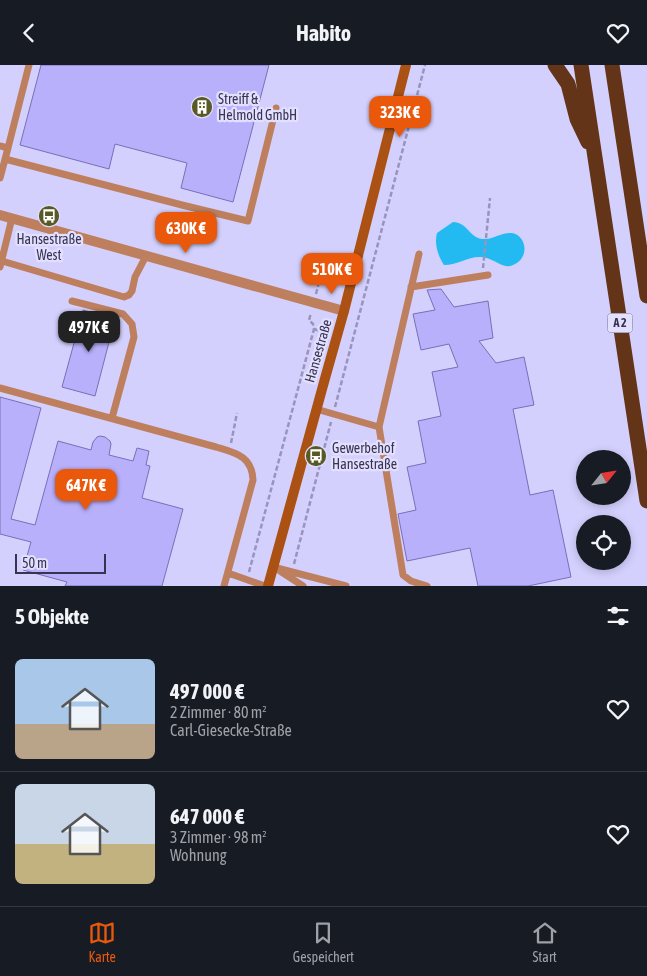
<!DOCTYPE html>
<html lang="de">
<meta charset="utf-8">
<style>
:root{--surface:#171b24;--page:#242831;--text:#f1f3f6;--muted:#9ea1a6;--line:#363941;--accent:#ea580c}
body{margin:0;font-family:"Asap Condensed",sans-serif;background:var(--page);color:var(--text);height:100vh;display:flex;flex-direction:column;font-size:19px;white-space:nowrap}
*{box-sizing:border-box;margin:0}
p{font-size:16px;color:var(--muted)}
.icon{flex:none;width:28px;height:28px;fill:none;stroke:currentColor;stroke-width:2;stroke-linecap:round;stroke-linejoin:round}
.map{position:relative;height:521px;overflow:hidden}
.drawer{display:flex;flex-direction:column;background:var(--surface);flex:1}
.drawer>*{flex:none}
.needle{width:32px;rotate:60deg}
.fabs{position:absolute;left:576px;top:385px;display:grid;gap:10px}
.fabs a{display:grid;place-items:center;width:55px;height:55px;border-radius:50%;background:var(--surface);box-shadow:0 2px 8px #0003;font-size:25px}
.scale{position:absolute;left:15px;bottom:12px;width:91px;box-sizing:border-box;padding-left:5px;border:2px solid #373351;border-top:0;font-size:14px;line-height:18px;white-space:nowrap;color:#373351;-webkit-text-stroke:4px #e2dfff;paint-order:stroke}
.price{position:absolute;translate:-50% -42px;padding:0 11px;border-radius:10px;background:var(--accent);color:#fff;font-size:16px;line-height:32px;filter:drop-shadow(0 1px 2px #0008)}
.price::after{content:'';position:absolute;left:50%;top:30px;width:15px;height:11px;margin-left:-8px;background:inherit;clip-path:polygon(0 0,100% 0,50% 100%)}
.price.selected{background:#222;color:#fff}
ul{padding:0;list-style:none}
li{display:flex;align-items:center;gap:15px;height:125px;padding:0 15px}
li+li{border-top:1px solid var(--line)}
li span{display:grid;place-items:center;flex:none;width:140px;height:100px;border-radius:8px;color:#555}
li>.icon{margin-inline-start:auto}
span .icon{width:60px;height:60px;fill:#fffc;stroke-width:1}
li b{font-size:21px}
h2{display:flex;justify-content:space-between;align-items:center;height:60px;padding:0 15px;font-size:21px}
header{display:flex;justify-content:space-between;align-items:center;height:65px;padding:0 15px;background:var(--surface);font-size:22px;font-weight:700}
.tab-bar{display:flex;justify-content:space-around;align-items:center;height:70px;border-top:1px solid var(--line);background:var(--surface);font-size:14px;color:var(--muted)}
.tab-bar a{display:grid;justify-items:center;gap:2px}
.tab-bar .selected{color:var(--accent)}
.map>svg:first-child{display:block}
</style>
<header><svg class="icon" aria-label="back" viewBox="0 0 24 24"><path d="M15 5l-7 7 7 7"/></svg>Habito<svg class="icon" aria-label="heart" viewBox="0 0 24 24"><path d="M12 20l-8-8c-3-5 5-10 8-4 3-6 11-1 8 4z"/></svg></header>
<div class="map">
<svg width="647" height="521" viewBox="0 0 647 521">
<rect width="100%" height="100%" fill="#d4d0fe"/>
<path fill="#22baf0" d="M 453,157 C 467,157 469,172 482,174 C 493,175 501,167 512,168 C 528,171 530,196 510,201 C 501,203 492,192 481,192 C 469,191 458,200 444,200 C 438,191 434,179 437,168 Z"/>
<path fill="#b9b0fc" stroke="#796fb6" d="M 41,0 L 269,0 L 233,137 L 181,123 L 187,98 L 115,79 L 109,104 L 20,80 Z
M 441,224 L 454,242 L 488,236 L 493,273 L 479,276 L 496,298 L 524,292 L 534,340 L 513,344 L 530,430 L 553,425 L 571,512 L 528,521 L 478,521 L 470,483 L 407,496 L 398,449 L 416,445 L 407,402 L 426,398 L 418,356 L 441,351 L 432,307 L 458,302 L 449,279 L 421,285 L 413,249 L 435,245 L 427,225 Z
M 83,245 L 115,254 L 95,331 L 62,322 Z
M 0,332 L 41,343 L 11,454 L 35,460 L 58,376 L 91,385 L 93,377 L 97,372 L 100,371 L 105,372 L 110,376 L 111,379 L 109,390 L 133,396 L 137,383 L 149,386 L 146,400 L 150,401 L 142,433 L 183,444 L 162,521 L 65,521 L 67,517 L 23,505 L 31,477 L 0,469 Z"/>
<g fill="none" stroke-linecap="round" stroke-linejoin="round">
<path stroke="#9894bc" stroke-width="2.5" stroke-dasharray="5 2.5" stroke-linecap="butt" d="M 483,203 L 490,133
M 316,229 L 320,213 L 330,212 L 338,206 L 344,207
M 314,264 L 327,268
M 335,342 L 425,0
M 231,378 L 237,348
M 294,499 L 331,357
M 249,507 L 314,264 L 313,259 L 309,255 L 311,248"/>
<path stroke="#bd7f5e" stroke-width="7" d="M 0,81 L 8,83 L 0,113
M 8,83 L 29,0
M 5,94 L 182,140 L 248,156 L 276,43
M 2,196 L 124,232 L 129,230 L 132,226 L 135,212 L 146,191
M 0,202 L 12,153
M 411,222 L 488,210
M 72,236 L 123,249 L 132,259 L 134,272 L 112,353
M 0,323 L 216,382 C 236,388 252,391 253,415 L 224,521
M 316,344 L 379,362 L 419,189
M 379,362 L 403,510 L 411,516 L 427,521
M 273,502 L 346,521
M 280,506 L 303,521
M 228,508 L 265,521"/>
<path stroke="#bd7f5e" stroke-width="10" d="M 0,150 L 344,246"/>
<path stroke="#aa5113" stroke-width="10" d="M 268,521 L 324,317 L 344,246 L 406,0"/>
<path stroke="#633417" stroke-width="15" d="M 555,0 L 568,19 L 577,54 L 588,77
M 581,0 L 647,436
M 612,0 L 647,231"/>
</g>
<defs>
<g id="building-disc" transform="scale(1.125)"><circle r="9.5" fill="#595926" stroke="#e2dfff"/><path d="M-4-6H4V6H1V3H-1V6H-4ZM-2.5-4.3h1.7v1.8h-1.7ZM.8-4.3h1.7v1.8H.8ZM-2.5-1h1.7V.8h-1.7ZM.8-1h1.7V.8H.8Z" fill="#fff"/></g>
<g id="bus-disc" transform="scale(1.125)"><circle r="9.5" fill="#595926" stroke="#e2dfff"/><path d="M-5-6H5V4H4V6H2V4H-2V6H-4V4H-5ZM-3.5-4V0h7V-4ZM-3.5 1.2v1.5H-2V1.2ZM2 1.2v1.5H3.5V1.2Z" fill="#fff"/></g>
</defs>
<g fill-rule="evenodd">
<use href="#building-disc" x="202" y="42"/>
<use href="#bus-disc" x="49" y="151"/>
<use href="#bus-disc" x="316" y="391"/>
</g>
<g text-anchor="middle" stroke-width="4.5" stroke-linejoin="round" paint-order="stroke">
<rect fill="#e2dfff" stroke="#6a6785" stroke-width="1" x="607.5" y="248.5" width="25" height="19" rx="4"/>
<g font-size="12" font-weight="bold" fill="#373351">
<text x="620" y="262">A 2</text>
</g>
<g font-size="14" fill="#373351" stroke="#e2dfff" text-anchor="start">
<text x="218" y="39">Streiff &amp;<tspan x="218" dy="16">Helmold GmbH</tspan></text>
<text x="49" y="179" text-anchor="middle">Hansestraße<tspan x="49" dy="16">West</tspan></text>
<text x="332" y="388">Gewerbehof<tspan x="332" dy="16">Hansestraße</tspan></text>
</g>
<g font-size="14" fill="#373351" stroke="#e2dfff">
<text transform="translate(318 286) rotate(-74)" y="5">Hansestraße</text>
</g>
</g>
</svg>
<div class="fabs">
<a><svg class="needle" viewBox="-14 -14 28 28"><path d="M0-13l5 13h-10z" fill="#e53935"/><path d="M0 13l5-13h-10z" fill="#9ea1a6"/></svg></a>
<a><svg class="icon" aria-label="locate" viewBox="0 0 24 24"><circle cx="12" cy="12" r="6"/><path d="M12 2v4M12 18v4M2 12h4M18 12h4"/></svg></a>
</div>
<div class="scale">50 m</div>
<b class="price" style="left:400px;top:73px">323K €</b>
<b class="price" style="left:186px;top:189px">630K €</b>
<b class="price" style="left:332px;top:230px">510K €</b>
<b class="price selected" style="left:89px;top:288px">497K €</b>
<b class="price" style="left:86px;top:446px">647K €</b>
</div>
<section class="drawer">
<h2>5 Objekte<svg class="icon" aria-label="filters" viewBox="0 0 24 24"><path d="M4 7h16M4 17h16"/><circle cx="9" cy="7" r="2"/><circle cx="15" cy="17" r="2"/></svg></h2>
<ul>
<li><span style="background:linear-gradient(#a9c7e8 65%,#b9a48a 0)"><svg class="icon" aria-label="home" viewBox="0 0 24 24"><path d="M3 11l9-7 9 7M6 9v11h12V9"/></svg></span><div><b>497 000 €</b><p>2 Zimmer · 80 m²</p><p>Carl-Giesecke-Straße</p></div><svg class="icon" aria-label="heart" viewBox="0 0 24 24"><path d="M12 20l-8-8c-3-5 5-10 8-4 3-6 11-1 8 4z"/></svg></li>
<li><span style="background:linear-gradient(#c9d6e8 60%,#c2b280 0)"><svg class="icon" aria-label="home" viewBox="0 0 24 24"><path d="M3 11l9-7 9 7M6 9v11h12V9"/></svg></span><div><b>647 000 €</b><p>3 Zimmer · 98 m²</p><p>Wohnung</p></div><svg class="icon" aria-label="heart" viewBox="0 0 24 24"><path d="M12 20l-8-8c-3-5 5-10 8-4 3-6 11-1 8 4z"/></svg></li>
</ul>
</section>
<nav class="tab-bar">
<a class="selected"><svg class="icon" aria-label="map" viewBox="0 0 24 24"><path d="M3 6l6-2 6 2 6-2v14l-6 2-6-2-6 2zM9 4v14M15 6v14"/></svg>Karte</a>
<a><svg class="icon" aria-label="saved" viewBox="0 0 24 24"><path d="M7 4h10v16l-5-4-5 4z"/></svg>Gespeichert</a>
<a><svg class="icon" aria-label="home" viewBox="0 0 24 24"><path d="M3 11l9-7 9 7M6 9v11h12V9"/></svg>Start</a>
</nav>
